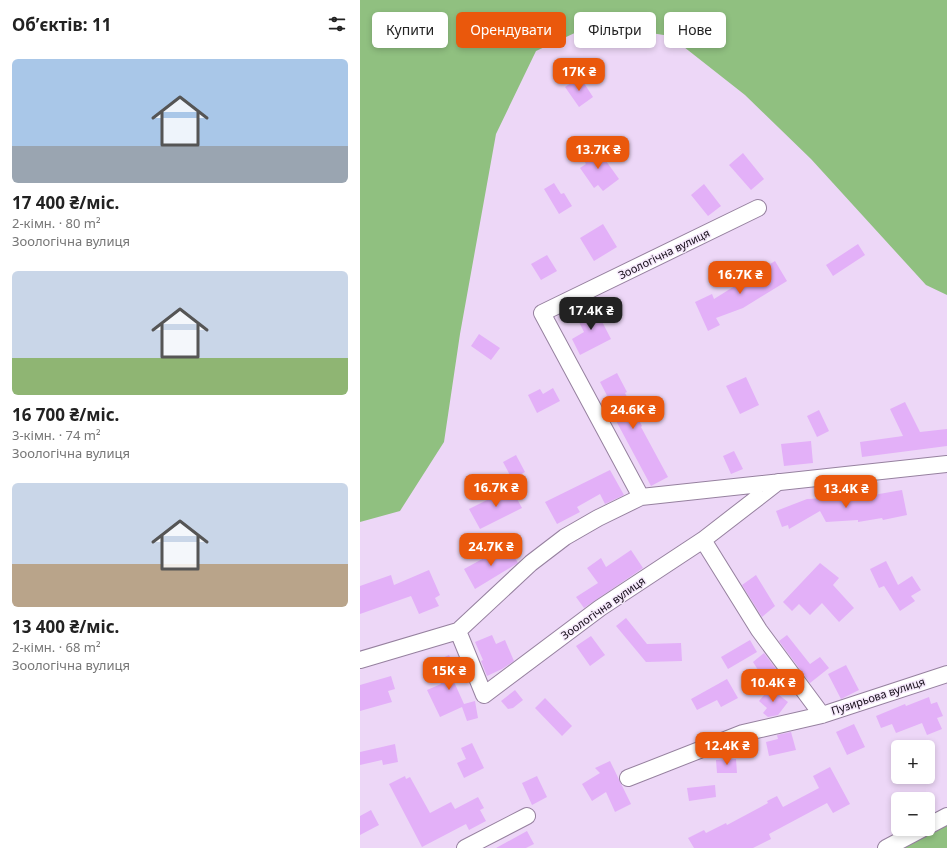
<!DOCTYPE html>
<html lang="uk">
<meta charset="utf-8">
<style>
:root{--surface:#fff;--page:#f2f2f2;--text:#222;--muted:#767676;--accent:#ea580c}
body{margin:0;font-family:"Noto Sans",sans-serif;background:var(--page);color:var(--text);height:100vh;display:flex;flex-direction:column;font-size:15px;white-space:nowrap}
*{box-sizing:border-box;margin:0}
p{font-size:13px;color:var(--muted)}
.icon{flex:none;width:22px;height:22px;fill:none;stroke:currentColor;stroke-width:2;stroke-linecap:round;stroke-linejoin:round}
.map{position:relative;flex:1;overflow:hidden}
.details{display:flex;flex-direction:column;background:var(--surface);width:360px}
.details>*{flex:none}
.banner{position:absolute;left:12px;top:12px;width:380px;height:36px;display:flex;gap:8px}
.fabs{position:absolute;left:531px;top:740px;display:grid;gap:8px}
.fabs a{display:grid;place-items:center;width:44px;height:44px;border-radius:6px;background:var(--surface);box-shadow:0 2px 6px #0003;font-size:20px}
.price{position:absolute;translate:-50% -34px;padding:0 9px;border-radius:8px;background:var(--accent);color:#fff;font-size:13px;line-height:26px;filter:drop-shadow(0 1px 2px #0008)}
.price::after{content:'';position:absolute;left:50%;top:24px;width:12px;height:9px;margin-left:-6px;background:inherit;clip-path:polygon(0 0,100% 0,50% 100%)}
.price.selected{background:#222;color:#fff}
ul{padding:0;list-style:none}
li{display:grid;align-content:center;gap:8px;height:212px;padding:0 12px}
li span{display:grid;place-items:center;height:124px;border-radius:6px;color:#555}
li>.icon{margin-inline-start:auto}
span .icon{width:72px;height:72px;fill:#fffc;stroke-width:1}
li b{font-size:17px}
h2{display:flex;justify-content:space-between;align-items:center;height:48px;padding:0 12px;font-size:17px}
.chip{padding:0 14px;border-radius:6px;background:var(--surface);box-shadow:0 2px 6px #0003;font-size:14px;line-height:36px}
.chip.selected{background:var(--accent);color:#fff}
main{display:flex;flex:1;min-height:0}
.map>svg:first-child{display:block}
</style>
<main>
<section class="details">
<h2>Об’єктів: 11<svg class="icon" aria-label="filters" viewBox="0 0 24 24"><path d="M4 7h16M4 17h16"/><circle cx="9" cy="7" r="2"/><circle cx="15" cy="17" r="2"/></svg></h2>
<ul>
<li><span style="background:linear-gradient(#a9c7e8 70%,#9aa5b1 0)"><svg class="icon" aria-label="home" viewBox="0 0 24 24"><path d="M3 11l9-7 9 7M6 9v11h12V9"/></svg></span><div><b>17 400 ₴/міс.</b><p>2-кімн. · 80 m²</p><p>Зоологічна вулиця</p></div></li>
<li><span style="background:linear-gradient(#c9d6e8 70%,#8fb573 0)"><svg class="icon" aria-label="home" viewBox="0 0 24 24"><path d="M3 11l9-7 9 7M6 9v11h12V9"/></svg></span><div><b>16 700 ₴/міс.</b><p>3-кімн. · 74 m²</p><p>Зоологічна вулиця</p></div></li>
<li><span style="background:linear-gradient(#c9d6e8 65%,#b9a48a 0)"><svg class="icon" aria-label="home" viewBox="0 0 24 24"><path d="M3 11l9-7 9 7M6 9v11h12V9"/></svg></span><div><b>13 400 ₴/міс.</b><p>2-кімн. · 68 m²</p><p>Зоологічна вулиця</p></div></li>
</ul>
</section>
<div class="map">
<svg width="587" height="848" viewBox="0 0 587 848">
<rect width="100%" height="100%" fill="#edd7f7"/>
<path fill="#90c080" d="M 0,0 L 587,0 L 587,295 L 566,285 L 451,159 L 385,95 L 310,36 L 234,24 L 176,51 L 136,134 L 100,334 L 84,442 L 40,511 L 0,522 Z
M 587,816 L 587,848 L 526,848 Z"/>
<path fill="#e3b0f8" d="M 220,77 L 233,97 L 219,107 L 205,87 Z
M 236,147 L 259,179 L 243,191 L 238,185 L 234,188 L 220,168 L 226,164 L 222,157 Z
M 383,153 L 404,179 L 391,190 L 369,165 Z
M 194,183 L 201,194 L 204,193 L 212,206 L 199,214 L 184,189 Z
M 344,184 L 361,206 L 348,216 L 331,195 Z
M 243,224 L 257,247 L 234,261 L 220,238 Z
M 498,244 L 505,255 L 473,276 L 466,265 Z
M 187,255 L 197,271 L 181,280 L 171,264 Z
M 415,261 L 427,281 L 383,308 L 356,318 L 360,325 L 348,331 L 335,302 L 352,294 L 354,299 Z
M 234,306 L 251,339 L 220,355 L 212,339 L 224,332 L 216,316 Z
M 119,334 L 140,348 L 131,360 L 111,346 Z
M 257,373 L 267,392 L 265,393 L 282,426 L 281,427 L 308,477 L 291,486 L 254,417 L 257,415 L 240,382 Z
M 386,377 L 399,405 L 380,414 L 366,386 Z
M 193,388 L 200,401 L 177,413 L 168,395 L 180,389 L 183,394 Z
M 545,402 L 560,432 L 587,429 L 587,446 L 502,457 L 500,442 L 543,436 L 530,409 Z
M 459,410 L 469,431 L 457,437 L 447,416 Z
M 451,441 L 453,463 L 424,466 L 421,444 Z
M 374,451 L 383,469 L 371,474 L 363,456 Z
M 156,455 L 165,472 L 152,479 L 143,462 Z
M 250,470 L 264,495 L 245,504 L 240,494 L 217,507 L 220,512 L 197,524 L 185,502 Z
M 151,488 L 162,508 L 120,529 L 109,509 Z
M 542,490 L 547,515 L 523,520 L 522,518 L 498,522 L 498,520 L 466,522 L 460,511 L 429,529 L 428,525 L 422,527 L 416,511 L 447,499 L 486,497 L 479,501 Z
M 148,545 L 158,563 L 115,589 L 104,569 Z
M 271,550 L 283,568 L 224,608 L 216,597 L 238,583 L 227,568 L 241,558 L 246,567 Z
M 526,561 L 538,585 L 552,576 L 561,590 L 551,596 L 555,601 L 540,611 L 524,586 L 519,588 L 510,569 Z
M 460,563 L 479,578 L 473,585 L 494,608 L 479,622 L 462,603 L 450,615 L 439,604 L 432,611 L 423,602 Z
M 69,570 L 80,595 L 75,598 L 79,606 L 59,614 L 51,596 L 0,614 L 0,586 L 31,575 L 34,585 Z
M 396,575 L 415,606 L 402,617 L 382,585 Z
M 266,618 L 287,644 L 321,643 L 322,661 L 286,662 L 256,626 Z
M 132,635 L 136,644 L 145,640 L 154,661 L 142,669 L 127,676 L 121,661 L 123,660 L 115,642 Z
M 427,635 L 450,664 L 460,657 L 469,668 L 450,683 L 419,641 Z
M 231,636 L 245,655 L 230,666 L 216,646 Z
M 390,640 L 397,652 L 368,669 L 361,657 Z
M 404,653 L 422,677 L 408,686 L 393,662 Z
M 89,655 L 97,671 L 90,673 L 104,704 L 115,701 L 118,718 L 107,721 L 102,707 L 80,717 L 67,690 L 81,684 L 71,663 Z
M 486,665 L 499,690 L 481,699 L 468,674 Z
M 31,676 L 35,689 L 28,691 L 32,702 L 0,711 L 0,685 Z
M 367,679 L 378,698 L 361,707 L 357,700 L 337,710 L 331,699 Z
M 410,688 L 428,702 L 418,715 L 408,717 L 403,713 L 407,708 L 399,701 Z
M 155,690 L 163,700 L 153,708 L 148,709 L 141,701 Z
M 569,697 L 571,704 L 577,702 L 583,716 L 577,718 L 582,729 L 567,735 L 562,723 L 536,733 L 532,724 L 521,728 L 516,716 L 545,704 L 546,706 Z
M 185,698 L 212,726 L 202,736 L 175,708 Z
M 494,724 L 505,747 L 487,755 L 476,732 Z
M 431,732 L 436,750 L 409,756 L 406,742 L 418,739 L 417,735 Z
M 112,743 L 124,768 L 104,778 L 97,763 L 106,759 L 101,748 Z
M 35,744 L 38,762 L 23,765 L 22,760 L 0,765 L 0,752 Z
M 376,759 L 377,773 L 357,773 L 356,760 Z
M 250,761 L 271,804 L 255,812 L 246,792 L 232,801 L 222,784 L 240,773 L 235,768 Z
M 470,767 L 490,804 L 473,813 L 467,803 L 409,834 L 411,839 L 393,848 L 334,848 L 328,838 L 344,830 L 346,833 L 366,823 L 367,825 L 408,803 L 407,801 L 417,796 L 423,807 L 459,788 L 453,776 Z
M 45,776 L 46,779 L 50,777 L 70,813 L 91,802 L 95,809 L 118,797 L 124,808 L 120,810 L 126,821 L 109,830 L 106,824 L 62,847 L 29,784 Z
M 177,776 L 187,797 L 172,805 L 162,783 Z
M 355,785 L 356,797 L 329,801 L 327,788 Z
M 11,810 L 19,825 L 0,835 L 0,816 Z
M 167,831 L 174,844 L 166,848 L 136,848 Z"/>
<g fill="none" stroke-linecap="round" stroke-linejoin="round">
<g stroke="#96819f" stroke-width="18">
<path id="minor" d="M 281,497 L 182,313 L 398,208
M 343,540 L 399,630 L 462,715
M 98,631 L 124,695 L 240,608 L 343,540 L 418,482
M 0,660 L 98,631 L 171,563 L 205,537 L 238,518 L 281,497 L 587,464
M 268,778 L 383,733 L 462,715 L 587,674
M 568,826 L 587,816
M 105,848 L 167,816
M 526,848 L 562,829"/>
</g>
<use href="#minor" stroke="#fff" stroke-width="16"/>
</g>
<g text-anchor="middle" stroke-width="3" stroke-linejoin="round" paint-order="stroke">
<g font-size="11" fill="#110914" stroke="#f5e8fb">
<text transform="translate(304 254) rotate(-26)" y="4">Зоологічна вулиця</text>
<text transform="translate(243 608) rotate(-35)" y="4">Зоологічна вулиця</text>
<text transform="translate(518 696) rotate(-18)" y="4">Пузирьова вулиця</text>
</g>
</g>
</svg>
<div class="fabs">
<a>+</a>
<a>−</a>
</div>
<b class="price" style="left:219px;top:92px">17K ₴</b>
<b class="price" style="left:238px;top:170px">13.7K ₴</b>
<b class="price" style="left:380px;top:295px">16.7K ₴</b>
<b class="price selected" style="left:231px;top:331px">17.4K ₴</b>
<b class="price" style="left:273px;top:430px">24.6K ₴</b>
<b class="price" style="left:136px;top:508px">16.7K ₴</b>
<b class="price" style="left:486px;top:509px">13.4K ₴</b>
<b class="price" style="left:131px;top:567px">24.7K ₴</b>
<b class="price" style="left:89px;top:691px">15K ₴</b>
<b class="price" style="left:413px;top:703px">10.4K ₴</b>
<b class="price" style="left:367px;top:766px">12.4K ₴</b>
<div class="banner">
<a class="chip">Купити</a>
<a class="chip selected">Орендувати</a>
<a class="chip">Фільтри</a>
<a class="chip">Нове</a>
</div>
</div>
</main>
